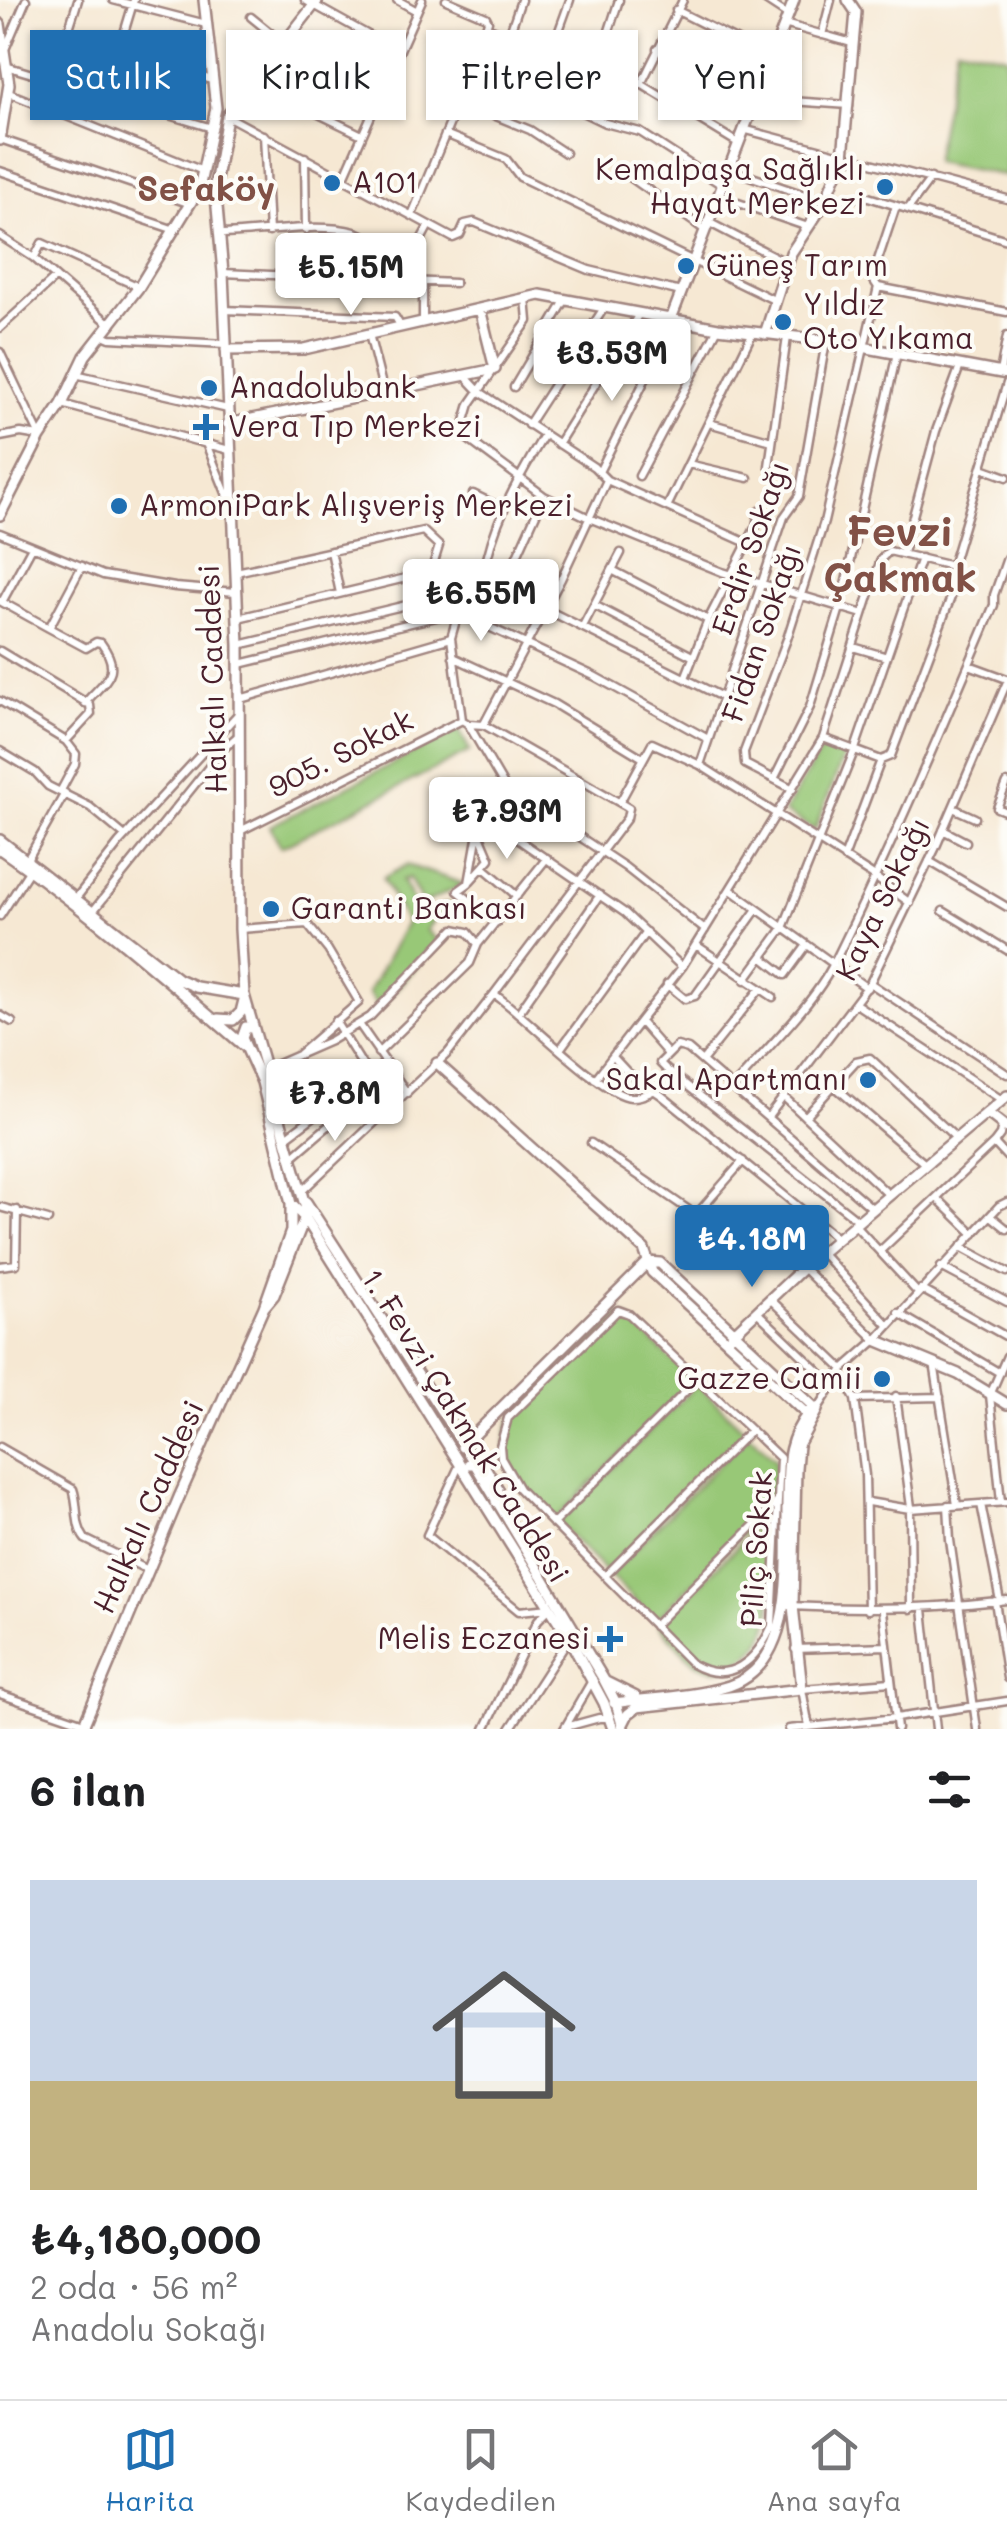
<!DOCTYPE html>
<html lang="tr">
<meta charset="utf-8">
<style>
:root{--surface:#fff;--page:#f6f6f6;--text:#202124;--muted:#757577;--line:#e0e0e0;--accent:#1f6fb2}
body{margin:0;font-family:Mali,sans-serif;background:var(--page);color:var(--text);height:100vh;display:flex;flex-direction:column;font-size:38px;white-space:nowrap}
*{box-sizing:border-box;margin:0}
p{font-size:32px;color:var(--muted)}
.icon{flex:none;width:55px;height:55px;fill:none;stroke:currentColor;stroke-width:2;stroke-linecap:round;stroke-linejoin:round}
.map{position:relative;height:1729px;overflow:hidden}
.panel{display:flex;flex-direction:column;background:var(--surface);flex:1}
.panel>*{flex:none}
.guide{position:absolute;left:30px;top:30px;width:948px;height:90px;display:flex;gap:20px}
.price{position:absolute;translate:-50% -85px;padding:0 22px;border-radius:10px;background:#fff;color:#222;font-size:32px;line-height:65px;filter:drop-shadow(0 2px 5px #0008)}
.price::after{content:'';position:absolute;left:50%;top:60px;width:30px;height:22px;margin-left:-15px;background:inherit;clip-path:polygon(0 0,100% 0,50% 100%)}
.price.selected{background:var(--accent);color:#fff}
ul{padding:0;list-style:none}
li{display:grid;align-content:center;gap:20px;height:530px;padding:0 30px}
li span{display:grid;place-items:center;height:310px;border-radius:0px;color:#555}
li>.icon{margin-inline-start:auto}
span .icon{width:180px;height:180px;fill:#fffc;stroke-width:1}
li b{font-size:42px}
h2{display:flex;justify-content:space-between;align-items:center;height:120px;padding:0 30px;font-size:42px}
.pill{padding:0 35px;border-radius:0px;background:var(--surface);box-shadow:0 2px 8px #0004;font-size:35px;line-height:90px}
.pill.selected{background:var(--accent);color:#fff}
.menu{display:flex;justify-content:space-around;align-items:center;height:140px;border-top:2px solid var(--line);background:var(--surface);font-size:28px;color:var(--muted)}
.menu a{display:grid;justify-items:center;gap:5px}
.menu .selected{color:var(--accent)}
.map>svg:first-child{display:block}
</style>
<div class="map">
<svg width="1007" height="1729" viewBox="0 0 1007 1729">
<rect width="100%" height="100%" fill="#fdfcf7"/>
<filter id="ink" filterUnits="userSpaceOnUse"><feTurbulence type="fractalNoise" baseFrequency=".01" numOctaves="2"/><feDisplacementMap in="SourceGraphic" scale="20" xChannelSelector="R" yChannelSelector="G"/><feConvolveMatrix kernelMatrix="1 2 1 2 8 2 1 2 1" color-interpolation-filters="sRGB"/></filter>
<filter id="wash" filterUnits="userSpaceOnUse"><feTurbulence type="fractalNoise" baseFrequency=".0048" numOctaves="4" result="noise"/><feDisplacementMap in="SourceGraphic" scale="40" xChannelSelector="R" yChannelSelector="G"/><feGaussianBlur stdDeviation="2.25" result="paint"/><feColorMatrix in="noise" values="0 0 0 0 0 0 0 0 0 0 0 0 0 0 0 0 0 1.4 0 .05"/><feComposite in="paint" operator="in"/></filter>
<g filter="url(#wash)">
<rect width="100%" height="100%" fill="#f6e8d3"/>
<path fill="#98c877" stroke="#717451" stroke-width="2.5" d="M 957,46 L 1007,56 L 1007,176 L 934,162 Z
M 459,730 L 470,751 L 281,847 L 270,826 Z
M 824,745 L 844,755 L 815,830 L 784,812 Z
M 407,865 L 464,884 L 425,903 L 421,901 L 409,878 L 402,880 L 417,909 L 429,910 L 448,903 L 426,930 L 439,942 L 379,1008 L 368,993 L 406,923 L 383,878 Z
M 619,1314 L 627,1317 L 693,1380 L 555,1520 C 526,1491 492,1464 511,1420 Z
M 697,1384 L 746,1431 L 606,1572 L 558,1523 Z
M 749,1434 L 776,1460 L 774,1502 L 655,1621 L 609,1575 Z
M 774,1509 C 772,1540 775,1598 768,1625 C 762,1650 729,1678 704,1667 C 686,1659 672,1638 659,1625 Z"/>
</g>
<g filter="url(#ink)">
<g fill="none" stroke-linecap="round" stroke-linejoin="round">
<g stroke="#a0847f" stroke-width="11">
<path id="street" d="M 78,0 L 66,38 L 212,80
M 113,0 L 206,24
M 305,0 L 399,52
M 397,0 L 417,11
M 765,0 L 788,15
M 676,10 L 771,58
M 251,17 L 283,43 L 381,93
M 784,24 L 852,43
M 487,27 L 627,84 L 641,84 L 683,0
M 509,35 L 521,0
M 822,35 L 831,0
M 6,47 L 26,0
M 657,49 L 762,99 L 849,105
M 118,53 L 134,0
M 551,53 L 570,0
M 476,60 L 605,123 L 640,132 L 722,185
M 9,67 L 212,128
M 596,71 L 619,0
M 253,82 L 362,135
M 641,84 L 738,143
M 9,93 L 203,171
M 459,101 L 530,130 L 565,153
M 227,116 L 453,238 L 460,235 L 465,224 L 474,222 L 589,270 L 681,292
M 743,129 L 1007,199
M 445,134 L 506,159 L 520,177 L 774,300
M 264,135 L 269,232
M 0,139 L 191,204
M 305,157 L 306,230
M 729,169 L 825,202 L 865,196 L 1007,240
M 0,171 L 175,230
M 344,177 L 422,0
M 630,177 L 705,230
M 718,196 L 808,227
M 908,209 L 931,178
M 412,215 L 476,60 L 488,21 L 486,17 L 446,0
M 708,222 L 787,263
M 221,234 C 261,233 317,222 355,232 C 375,238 393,257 414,253 L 429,225
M 0,236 L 34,258 L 42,243 L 139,287
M 34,258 L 111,325
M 223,273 L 455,283
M 423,282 L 423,321
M 878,287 L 1007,312
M 526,298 L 528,321 L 470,404 L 462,431 L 465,437 L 544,496 L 589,518 L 722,572 L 863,614
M 224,310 L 395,317 L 401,327
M 0,328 L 56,277
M 369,334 L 384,393
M 103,335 L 110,338 L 226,344
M 0,352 L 40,436
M 1000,372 L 1007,336
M 75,374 L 228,409
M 465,376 L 480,392 L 594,467 L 607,480 L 747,543
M 514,387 L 566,299
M 62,404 L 229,450
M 709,423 L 772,441
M 528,425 L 604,308
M 0,437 L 21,433 L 39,436
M 558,444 L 639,314
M 207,446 L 230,503
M 688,464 L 748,478
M 769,466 L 787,337
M 982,468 L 1007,477
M 599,472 L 675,320
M 639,476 L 718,328
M 473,494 L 502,508
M 667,507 L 753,332
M 0,533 L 103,575 L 175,587 L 236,592
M 331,551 L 340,593
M 903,553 L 936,431 L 960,366
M 952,566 L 1007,383
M 612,570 L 708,620
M 236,572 L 423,531 L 439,546 L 431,572
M 483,578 C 492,524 516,482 544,435
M 503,587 L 544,496
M 0,601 L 49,628 L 82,566
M 2,602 L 32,547
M 594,605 L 692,656
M 238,618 L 431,572 L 443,577 L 445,590 L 440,597 L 239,645
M 583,626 L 621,553
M 49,628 L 86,648 L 96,642 L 101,643 C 123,673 106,679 85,703
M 853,647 L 887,657
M 0,651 L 90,705 L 91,714 L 66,741
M 453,657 L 554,704 L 643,758
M 240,664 L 457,612 L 594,676 L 708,739
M 969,665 L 1007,679
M 685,678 L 708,620 L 756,526 L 759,511
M 240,699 L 451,638
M 0,701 L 66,741 L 76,754 L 75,764 L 60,792
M 469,724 L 484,725 L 629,808 L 627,818 L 494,994
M 484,724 L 561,579 L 607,480
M 0,751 L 35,772 L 48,786 L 90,807 L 125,836
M 700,765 L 784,517 L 799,496 L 826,341
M 774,779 L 810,707 L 840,608 L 897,353
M 1007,783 L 997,808 L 1007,812
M 793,789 L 745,764 L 744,752 L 787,639 L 824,522 L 878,287 L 872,278 L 896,206
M 509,794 L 520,797 L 625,867 L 705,930
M 620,802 L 652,743 L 700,765 L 872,875 L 910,903
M 953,808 L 975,818
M 490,820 L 625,913 L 682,967
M 242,830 L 462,720
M 943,830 L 966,842
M 844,858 L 881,760
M 929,861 L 1007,907
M 26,862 L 65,793
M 483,867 L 517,896
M 470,881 L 490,859 L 479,833
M 731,890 L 867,988
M 77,897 L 119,843 L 238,714
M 94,910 L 224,748 L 239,735
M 943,911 L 1007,950
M 0,916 L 29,871
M 497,922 L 458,891 L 469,883 L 479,827 L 493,818 L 509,794 L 468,724 L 462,720 L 451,638 L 466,585 L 483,578 L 722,697
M 240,929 L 307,924 L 328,950 L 359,1002 L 299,1054
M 478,944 L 547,858
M 696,945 L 773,997
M 762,957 L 785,975 L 807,945
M 745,980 L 783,928 L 855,749 L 921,558
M 870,983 L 1007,1074
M 667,984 L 685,999 L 695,996 L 757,909
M 856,1004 L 1002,1100
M 519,1012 L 600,895
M 0,1015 L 12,1022
M 335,1021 L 368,1074
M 640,1022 L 667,1053
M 359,1024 L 407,1093
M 561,1048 L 646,932
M 614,1058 L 627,1072 L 661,1095 L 838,1239
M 702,1061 L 760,989
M 266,1069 L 330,1041 L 370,1017 L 454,929 L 468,932 L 478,944 L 470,963 L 378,1053
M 595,1079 L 682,967 L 823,738 L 881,559 L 889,551 L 952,566 L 959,576 L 891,756 L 881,760 L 823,738
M 833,1085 L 925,1164
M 732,1088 C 762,1053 814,1004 834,963 C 892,846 943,726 994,605 L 994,595 L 1007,558
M 785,1098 L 889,1195
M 768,1117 L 870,983 L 935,849 L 1007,682
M 805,1117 L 856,1061 L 870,1058 L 956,1138
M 285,1138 L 385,1063
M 591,1143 L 696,1215 L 743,1161
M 994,1143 L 1007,1157
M 292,1157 L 355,1103
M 302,1191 L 448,1053 L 494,994 C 524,1014 602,1096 631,1097 C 639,1098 646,1094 653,1091
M 937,1198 L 974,1234
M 0,1207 L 48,1220
M 991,1216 L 1007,1229
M 859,1221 L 666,1069 L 660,1063 L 677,1046 L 688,1049 L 873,1209
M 855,1225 L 918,1293
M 961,1247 L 1007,1272
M 880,1251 L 994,1143 L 1000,1135 L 1002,1125
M 823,1254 L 888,1325
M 0,1266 L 16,1264 L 17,1210
M 941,1267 L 1007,1302
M 803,1268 L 876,1340
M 921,1289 L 1007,1337
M 770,1299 L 843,1369
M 618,1310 L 629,1314 L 780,1458 L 772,1626 C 757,1660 730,1686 692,1664 L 519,1489 L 501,1458 L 500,1446 L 508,1418 Z
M 757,1312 L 833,1385 L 843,1369 L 876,1340 L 999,1206 L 1007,1202
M 898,1313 L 1000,1373
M 934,1363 L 957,1505
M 841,1374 L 855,1399 L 865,1475 L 868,1610
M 896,1396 L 911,1507
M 855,1399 L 940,1397
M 817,1410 L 833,1385
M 0,1447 L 73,1489 C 79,1505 74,1525 85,1539 L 148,1570
M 460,1464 L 427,1535 L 519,1611 L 550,1608
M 868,1502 L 910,1509 L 1007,1502
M 1001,1502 L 990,1395 L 1007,1356
M 981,1504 L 1000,1601
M 948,1505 L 950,1540 L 977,1729
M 910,1509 L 911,1609
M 553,1524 L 698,1379
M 605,1576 L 751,1430
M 995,1601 L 1007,1678
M 789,1606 C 865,1610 932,1609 1007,1600
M 923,1609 L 936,1729
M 883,1611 L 897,1729
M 654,1626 L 777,1502
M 795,1649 L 887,1646
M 0,1694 L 84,1723
M 566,1727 L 599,1718 L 610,1718
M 809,1727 L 802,1689 L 891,1682
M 485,1729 L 538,1620 L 550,1608
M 510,1729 L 569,1638
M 564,1729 L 593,1679
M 789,1729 L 896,1718 L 1007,1701"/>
</g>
<g stroke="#a0847f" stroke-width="14">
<path id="secondary" d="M 0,24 L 9,84 L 0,140
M 671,319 L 794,0
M 765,334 L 791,253 L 825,202 L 843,157 L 856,12 L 848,0
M 226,350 L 304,349 L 540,295 L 718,328 L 830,341 L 1007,374
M 228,424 L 495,369 L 480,309
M 0,515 L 40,437 L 62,404 L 85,356 L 139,287 L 199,189 L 216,108 L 204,0
M 0,840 L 178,979 L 196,987 L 244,995
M 0,849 C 86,909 164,977 243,1045
M 218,1019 L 233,1020 L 241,1012 L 244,1000
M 437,1063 L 644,1249 L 652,1272 L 812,1419
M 989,1114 L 1007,1128
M 306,1202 L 464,1446 L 604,1680 L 616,1703 L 623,1728
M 291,1204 L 306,1219 L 569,1638 L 604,1703 L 613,1729
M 264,1307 L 274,1295 L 307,1212 L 244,995 L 240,929 L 239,645 L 223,273 L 215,185 L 227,116 L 318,0
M 732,1335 L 803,1268 L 1007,1096
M 876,1340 L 958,1374 L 1007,1404
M 462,1447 L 648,1262
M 469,1464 L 482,1462 L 498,1489 L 496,1502
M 606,1682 L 636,1697
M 614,1703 C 650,1698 694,1697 729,1686 C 798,1663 786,1559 787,1500 C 788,1463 786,1442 809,1412
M 623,1724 L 628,1714 L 637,1707 L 802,1689 L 793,1606 L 796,1468 L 798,1445 L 817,1410 L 660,1263 L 648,1262
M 82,1729 L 180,1495 L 264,1307 L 291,1231 L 291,1204 L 262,1082 L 242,1038 L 246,1027 L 254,1029"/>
</g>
<use href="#street" stroke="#fff" stroke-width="6"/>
<use href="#secondary" stroke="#fff" stroke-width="9"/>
</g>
</g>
<g fill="#1f6fb2" stroke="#fdfcf7" stroke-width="4">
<circle cx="332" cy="183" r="10"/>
<circle cx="885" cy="187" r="10"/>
<circle cx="686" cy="266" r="10"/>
<circle cx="783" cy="322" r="10"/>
<circle cx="209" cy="388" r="10"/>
<path d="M201 412h10v10h10v10h-10v10h-10v-10h-10v-10h10z"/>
<circle cx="119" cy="506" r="10"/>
<circle cx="271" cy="909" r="10"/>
<circle cx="868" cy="1080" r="10"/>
<circle cx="882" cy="1379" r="10"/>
<path d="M605 1624h10v10h10v10h-10v10h-10v-10h-10v-10h10z"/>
</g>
<g text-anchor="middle" stroke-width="8" stroke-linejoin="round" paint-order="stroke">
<g font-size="30" fill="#4a1f2b" stroke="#fdfcf7" text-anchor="start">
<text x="865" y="180" text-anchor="end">Kemalpaşa Sağlıklı<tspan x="865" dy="34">Hayat Merkezi</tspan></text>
<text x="352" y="193">A101</text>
<text x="706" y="276">Güneş Tarım</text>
<text x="803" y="315">Yıldız<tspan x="803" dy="34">Oto Yıkama</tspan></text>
<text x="229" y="398">Anadolubank</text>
<text x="228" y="437">Vera Tıp Merkezi</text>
<text x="139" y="516">ArmoniPark Alışveriş Merkezi</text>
<text x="291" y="919">Garanti Bankası</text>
<text x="848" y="1090" text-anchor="end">Sakal Apartmanı</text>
<text x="862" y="1389" text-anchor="end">Gazze Camii</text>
<text x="590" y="1649" text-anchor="end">Melis Eczanesi</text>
</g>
<g font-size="30" fill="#4a1f2b" stroke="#fdfcf7">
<text transform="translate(751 548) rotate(-71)" y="10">Erdir Sokağı</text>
<text transform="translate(762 633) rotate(-71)" y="10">Fidan Sokağı</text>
<text transform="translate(213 679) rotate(-92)" y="10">Halkalı Caddesi</text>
<text transform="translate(341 754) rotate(-27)" y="10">905. Sokak</text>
<text transform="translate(883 899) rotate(-64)" y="10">Kaya Sokağı</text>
<text transform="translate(465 1426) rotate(58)" y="10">1. Fevzi Çakmak Caddesi</text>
<text transform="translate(149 1507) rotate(-66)" y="10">Halkalı Caddesi</text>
<text transform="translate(757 1549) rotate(-86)" y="10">Piliç Sokak</text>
</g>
<g font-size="35" font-weight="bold" fill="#825146" stroke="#fdfcf7">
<text x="206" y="201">Sefaköy</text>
</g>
<g font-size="40" font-weight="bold" fill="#825146" stroke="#fdfcf7">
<text x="900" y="546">Fevzi<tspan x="900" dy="46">Çakmak</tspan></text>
</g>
</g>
</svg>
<b class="price" style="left:351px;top:318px">₺5.15M</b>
<b class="price" style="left:612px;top:404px">₺3.53M</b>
<b class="price" style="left:481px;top:644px">₺6.55M</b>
<b class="price" style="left:507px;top:862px">₺7.93M</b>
<b class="price" style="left:335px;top:1144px">₺7.8M</b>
<b class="price selected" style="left:752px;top:1290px">₺4.18M</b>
<div class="guide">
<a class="pill selected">Satılık</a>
<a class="pill">Kiralık</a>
<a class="pill">Filtreler</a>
<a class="pill">Yeni</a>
</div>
</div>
<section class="panel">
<h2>6 ilan<svg class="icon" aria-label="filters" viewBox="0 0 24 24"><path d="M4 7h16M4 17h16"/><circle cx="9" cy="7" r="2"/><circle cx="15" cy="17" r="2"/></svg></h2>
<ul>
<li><span style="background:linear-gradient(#c9d6e8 65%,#c2b280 0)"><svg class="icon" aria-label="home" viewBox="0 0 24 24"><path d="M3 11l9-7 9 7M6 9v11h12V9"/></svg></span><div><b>₺4,180,000</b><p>2 oda · 56 m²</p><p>Anadolu Sokağı</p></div></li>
</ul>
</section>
<nav class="menu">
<a class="selected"><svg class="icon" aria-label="map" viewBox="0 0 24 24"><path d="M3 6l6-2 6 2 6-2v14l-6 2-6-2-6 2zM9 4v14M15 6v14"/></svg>Harita</a>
<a><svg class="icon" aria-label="saved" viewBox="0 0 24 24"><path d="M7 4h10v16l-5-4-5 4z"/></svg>Kaydedilen</a>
<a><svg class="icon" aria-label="home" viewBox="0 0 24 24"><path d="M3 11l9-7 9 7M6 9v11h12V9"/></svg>Ana sayfa</a>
</nav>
